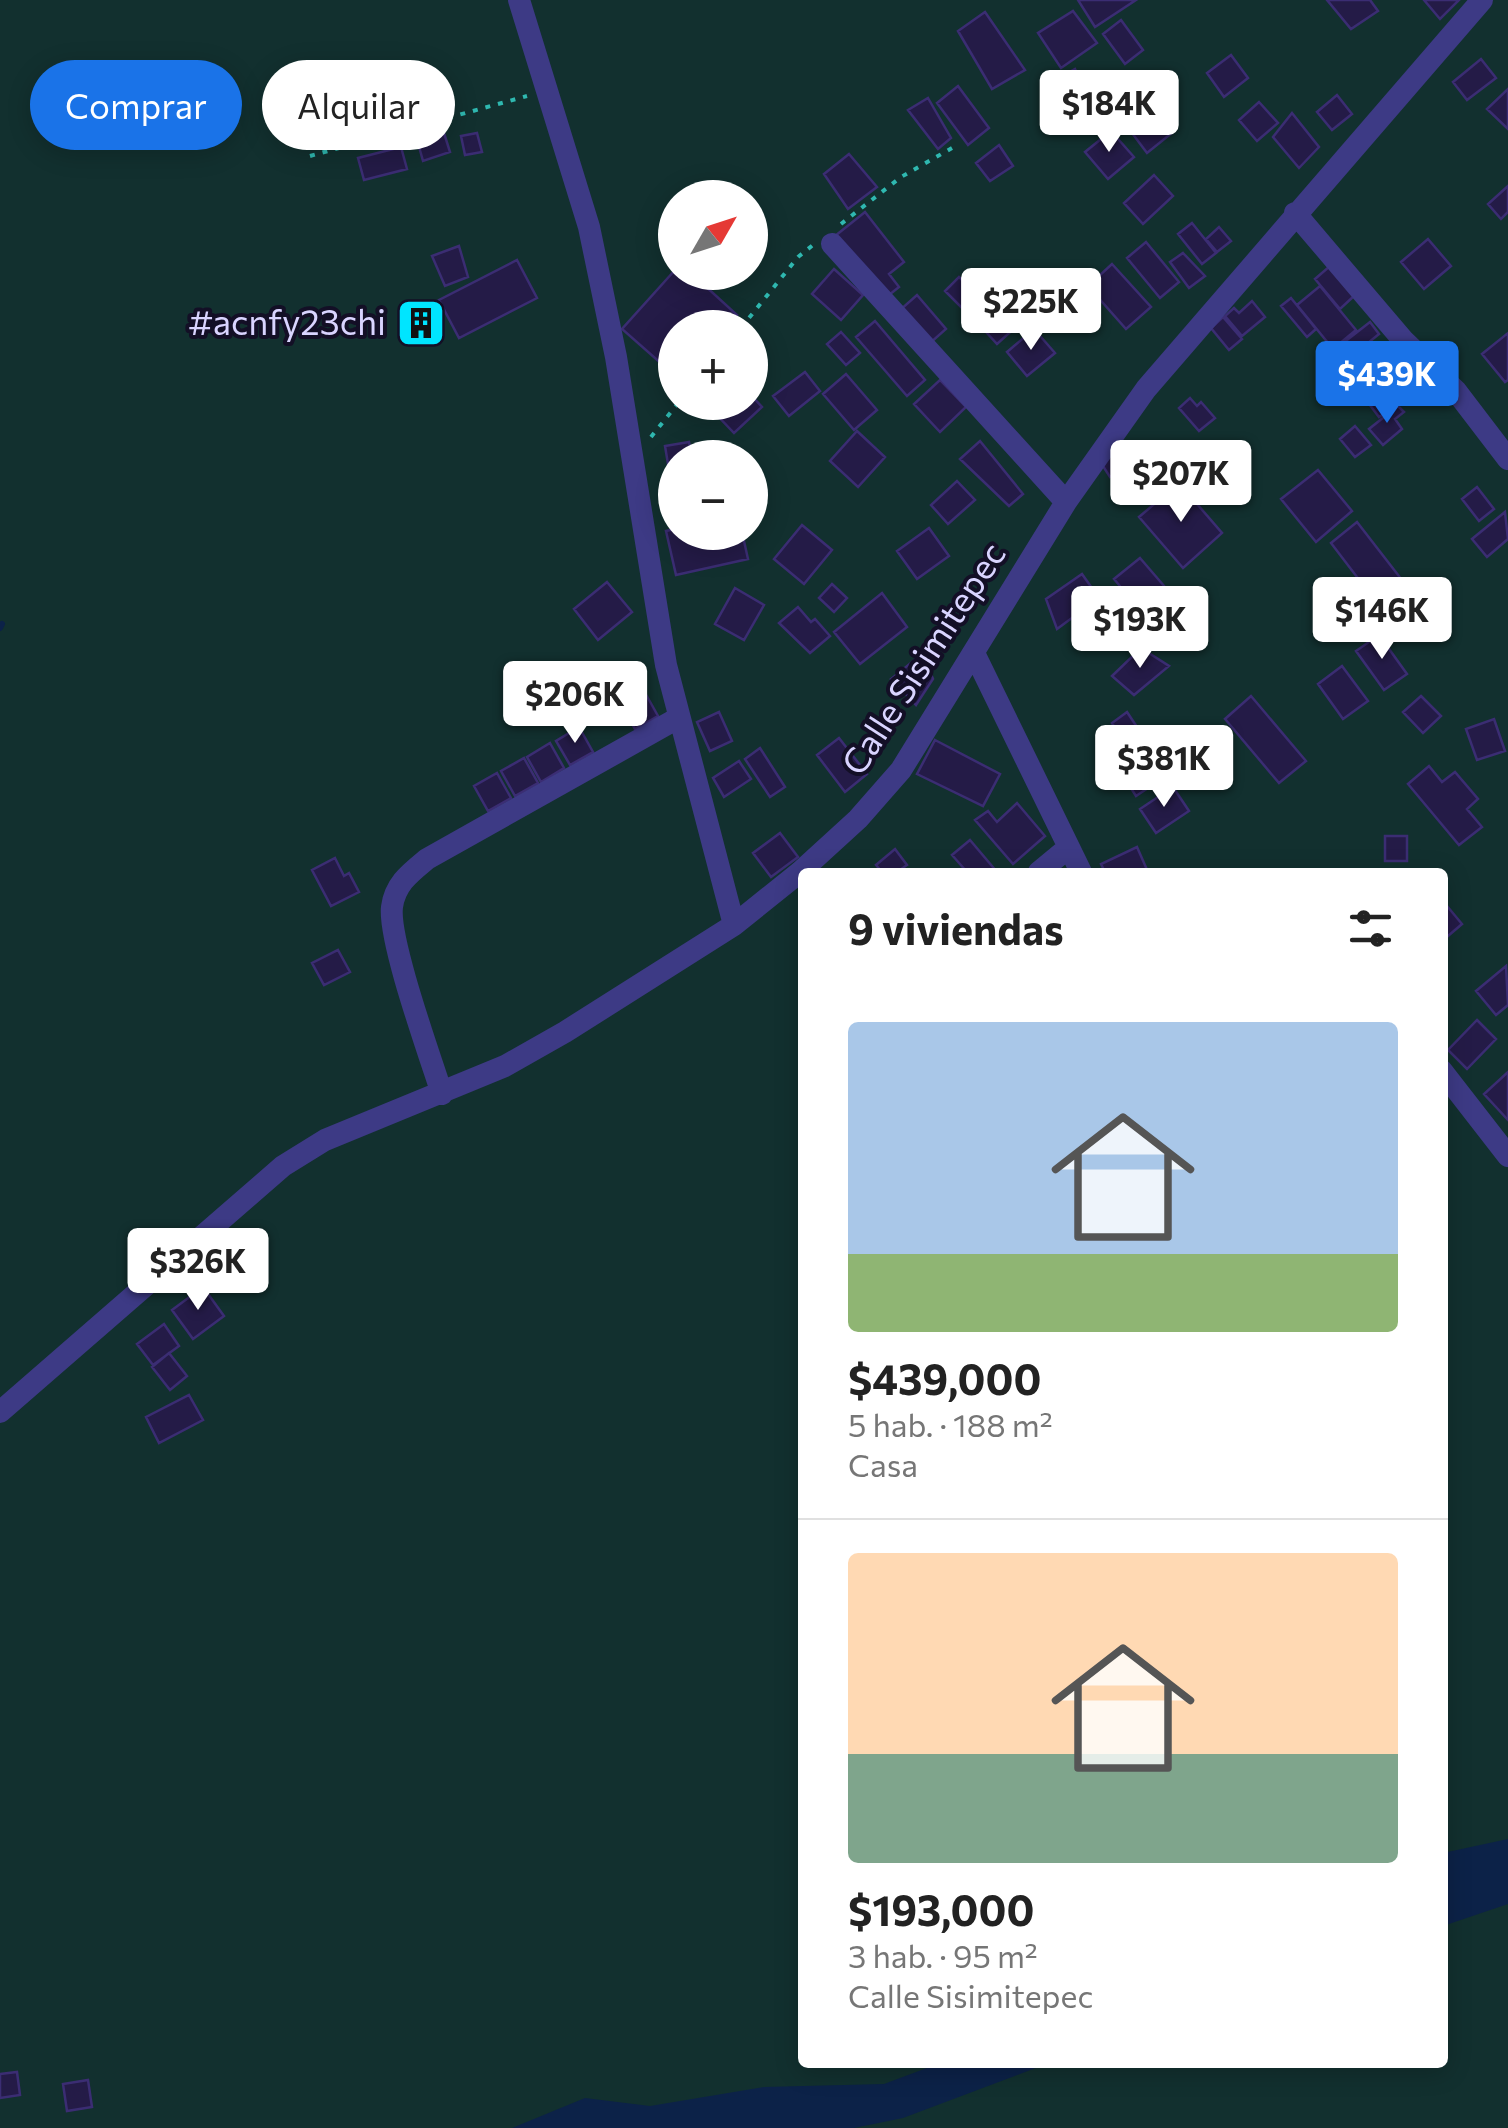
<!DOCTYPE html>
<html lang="es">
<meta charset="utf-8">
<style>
:root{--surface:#fff;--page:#f2f2f2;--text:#222;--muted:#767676;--line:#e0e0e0;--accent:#1a73e8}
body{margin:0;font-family:Commissioner,sans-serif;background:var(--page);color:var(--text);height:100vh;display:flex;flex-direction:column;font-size:38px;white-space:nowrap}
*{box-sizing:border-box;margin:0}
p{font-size:32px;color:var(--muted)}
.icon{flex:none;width:55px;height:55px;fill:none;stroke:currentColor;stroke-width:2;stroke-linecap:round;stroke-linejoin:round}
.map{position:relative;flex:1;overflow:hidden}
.sheet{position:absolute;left:798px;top:868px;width:650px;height:1200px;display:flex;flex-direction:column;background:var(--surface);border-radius:10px;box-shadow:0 5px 25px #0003}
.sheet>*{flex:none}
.guide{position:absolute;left:30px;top:60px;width:618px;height:90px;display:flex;gap:20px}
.needle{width:65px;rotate:51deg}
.buttons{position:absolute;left:658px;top:180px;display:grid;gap:20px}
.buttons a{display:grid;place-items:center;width:110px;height:110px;border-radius:50%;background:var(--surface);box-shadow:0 5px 25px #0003;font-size:50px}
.price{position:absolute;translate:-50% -85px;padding:0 22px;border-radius:10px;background:#fff;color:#222;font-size:32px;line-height:65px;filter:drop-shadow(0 2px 5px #0008)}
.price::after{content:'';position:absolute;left:50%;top:60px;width:30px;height:22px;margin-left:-15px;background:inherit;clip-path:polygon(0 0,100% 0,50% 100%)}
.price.active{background:var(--accent);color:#fff}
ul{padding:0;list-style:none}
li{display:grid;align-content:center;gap:20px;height:530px;padding:0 50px}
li+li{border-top:2px solid var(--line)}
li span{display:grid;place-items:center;height:310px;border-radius:10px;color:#555}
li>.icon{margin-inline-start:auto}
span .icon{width:180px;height:180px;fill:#fffc;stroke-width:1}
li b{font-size:42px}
h2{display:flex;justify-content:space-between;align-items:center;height:120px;padding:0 50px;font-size:42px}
.chip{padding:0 35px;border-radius:45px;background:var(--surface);box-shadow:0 5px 25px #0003;font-size:35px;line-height:90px}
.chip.active{background:var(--accent);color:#fff}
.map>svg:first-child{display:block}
</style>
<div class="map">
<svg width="1508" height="2128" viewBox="0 0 1508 2128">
<rect width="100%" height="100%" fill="#130f26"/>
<path fill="#12302f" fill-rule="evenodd" d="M 0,0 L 1508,0 L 1508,2128 L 0,2128 ZM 675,198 L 750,198 L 750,272 L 675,272 ZM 675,328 L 750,328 L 750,402 L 675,402 ZM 675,458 L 750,458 L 750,532 L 675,532 ZM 802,872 L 1442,872 L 1442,2062 L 802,2062 Z"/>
<path fill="#0c2248" d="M 1508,1839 L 1508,1904 L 1443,1926 L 1443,1853 Z
M 943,2062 L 1049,2063 L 903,2118 L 854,2128 L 512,2128 L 585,2098 L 650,2106 L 764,2087 L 884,2084 Z"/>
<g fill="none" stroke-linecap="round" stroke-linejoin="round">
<path stroke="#0c2248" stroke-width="6" d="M 0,628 L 2,624"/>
</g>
<path fill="#241b47" stroke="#3b2d73" stroke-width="2.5" d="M 1078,0 L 1136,0 L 1095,27 Z
M 1327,0 L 1370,0 L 1378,11 L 1351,29 Z
M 1424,0 L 1459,0 L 1440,19 Z
M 1073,11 L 1097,43 L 1061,68 L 1038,33 Z
M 985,12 L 1025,70 L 992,89 L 958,31 Z
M 1121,20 L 1143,50 L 1125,64 L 1103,34 Z
M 1231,55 L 1248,78 L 1224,97 L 1207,73 Z
M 1481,59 L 1496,78 L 1467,100 L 1453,82 Z
M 1075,69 L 1095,106 L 1070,120 L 1050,83 Z
M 403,83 L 408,98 L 364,112 L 359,97 Z
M 958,86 L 989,128 L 968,145 L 937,103 Z
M 1139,89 L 1173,132 L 1147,153 L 1114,109 Z
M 1508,89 L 1508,129 L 1487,109 Z
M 1337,95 L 1352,114 L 1332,130 L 1317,112 Z
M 928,98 L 951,138 L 938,149 L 908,110 Z
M 1259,102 L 1278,123 L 1257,141 L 1239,120 Z
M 1292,113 L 1319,147 L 1299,168 L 1273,137 Z
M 1111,131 L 1134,157 L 1108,179 L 1085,152 Z
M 444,133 L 450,152 L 423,161 L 418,143 Z
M 477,133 L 482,152 L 465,155 L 461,136 Z
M 999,145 L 1013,166 L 990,181 L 976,163 Z
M 401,147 L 407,169 L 364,180 L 358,158 Z
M 849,154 L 877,187 L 848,209 L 824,174 Z
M 1154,175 L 1173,196 L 1143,224 L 1124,203 Z
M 1508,186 L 1508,212 L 1501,219 L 1488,204 Z
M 865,212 L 904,262 L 889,274 L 899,287 L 884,299 L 835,236 Z
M 1192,223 L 1216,253 L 1202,264 L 1178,234 Z
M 1219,227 L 1231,241 L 1217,252 L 1206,239 Z
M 1428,239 L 1451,266 L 1424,289 L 1401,262 Z
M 1146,242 L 1179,282 L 1160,298 L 1127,258 Z
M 459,246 L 468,277 L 445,286 L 432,256 Z
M 1183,253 L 1205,276 L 1189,288 L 1170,262 Z
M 517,260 L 537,298 L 459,338 L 439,300 Z
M 1112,264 L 1151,307 L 1126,329 L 1088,286 Z
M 1330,266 L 1354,296 L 1340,309 L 1315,279 Z
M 834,269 L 863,295 L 841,320 L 812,294 Z
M 675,270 L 690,272 L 737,315 L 725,328 L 675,328 L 675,354 L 664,366 L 622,329 Z
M 959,277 L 979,296 L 964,310 L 945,291 Z
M 1024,280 L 1051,311 L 1034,326 L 1007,295 Z
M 1320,286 L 1356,330 L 1333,349 L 1297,305 Z
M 917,295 L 946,329 L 929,344 L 900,310 Z
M 1291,298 L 1316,329 L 1307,337 L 1281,306 Z
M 1252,301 L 1265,317 L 1242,336 L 1225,316 L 1234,308 L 1239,313 Z
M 999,303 L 1018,325 L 997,344 L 977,322 Z
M 422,307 L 433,331 L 423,338 L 407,315 Z
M 1223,317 L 1242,339 L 1229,350 L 1211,328 Z
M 875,321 L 925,380 L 907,396 L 856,337 Z
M 1370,322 L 1379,334 L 1357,352 L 1347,340 Z
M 1034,329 L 1055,353 L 1027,376 L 1007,352 Z
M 841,332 L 860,353 L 846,365 L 827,344 Z
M 1508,333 L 1508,380 L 1505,382 L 1482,354 Z
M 805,372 L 820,391 L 789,416 L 773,396 Z
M 846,374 L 877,410 L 854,430 L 823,394 Z
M 940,380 L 966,407 L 940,432 L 914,404 Z
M 1374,381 L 1390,401 L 1382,406 L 1387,412 L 1379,417 L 1360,392 Z
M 750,394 L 762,407 L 734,433 L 714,412 L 725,402 L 750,402 Z
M 1190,398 L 1197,406 L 1201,402 L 1215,418 L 1199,431 L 1179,408 Z
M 1398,406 L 1404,412 L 1395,419 L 1402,429 L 1383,445 L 1369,429 Z
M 1355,426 L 1371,445 L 1355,457 L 1340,439 Z
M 857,431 L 885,457 L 858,487 L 830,461 Z
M 980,441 L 1023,494 L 1009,506 L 960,459 Z
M 689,442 L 692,458 L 675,458 L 675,481 L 671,482 L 665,446 Z
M 1123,446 L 1133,459 L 1110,477 L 1101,463 Z
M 1318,470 L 1352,511 L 1316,542 L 1281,499 Z
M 957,481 L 975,500 L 948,524 L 931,505 Z
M 1179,483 L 1222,533 L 1183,568 L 1139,517 Z
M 675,485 L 675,519 L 668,520 L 665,486 Z
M 1477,487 L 1494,509 L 1479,521 L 1462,499 Z
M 1505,512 L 1508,539 L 1487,557 L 1472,539 Z
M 1357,522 L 1426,611 L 1399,632 L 1331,543 Z
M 802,525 L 832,550 L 804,584 L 774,559 Z
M 929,528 L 949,556 L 917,579 L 897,551 Z
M 675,529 L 675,532 L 742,532 L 748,559 L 676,575 L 666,531 Z
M 1140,558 L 1177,601 L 1151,623 L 1114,579 Z
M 1082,574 L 1099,598 L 1057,629 L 1046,599 Z
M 607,582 L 632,612 L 598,640 L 574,609 Z
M 832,584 L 847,598 L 834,612 L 819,598 Z
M 735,588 L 764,605 L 744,640 L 715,624 Z
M 882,593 L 907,627 L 860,664 L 834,632 Z
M 798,607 L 811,622 L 815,619 L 830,636 L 810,653 L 779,623 Z
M 1379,635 L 1407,674 L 1384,690 L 1356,651 Z
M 1141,648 L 1169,666 L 1134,695 L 1112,676 Z
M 922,654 L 933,679 L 916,705 L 891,679 Z
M 1342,666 L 1368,701 L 1343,719 L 1318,684 Z
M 644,691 L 658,716 L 635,729 L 621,705 Z
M 1251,696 L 1306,761 L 1279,783 L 1225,719 Z
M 1421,696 L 1441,716 L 1423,733 L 1403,712 Z
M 719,712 L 732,741 L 710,751 L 697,722 Z
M 1127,712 L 1145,739 L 1109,764 L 1097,746 L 1118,733 L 1112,723 Z
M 1494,719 L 1505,751 L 1477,760 L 1466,729 Z
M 579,727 L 593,752 L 570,765 L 556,741 Z
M 839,738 L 867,774 L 845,792 L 817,755 Z
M 935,740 L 1000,774 L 983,806 L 917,774 Z
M 550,743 L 564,768 L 541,782 L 527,757 Z
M 1150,747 L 1169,774 L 1136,796 L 1118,768 Z
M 760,748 L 785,787 L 770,797 L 745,759 Z
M 524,758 L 538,783 L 515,796 L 501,771 Z
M 739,761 L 751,779 L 724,797 L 713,778 Z
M 1429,766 L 1442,782 L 1455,772 L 1478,799 L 1467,809 L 1482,827 L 1459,845 L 1408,784 Z
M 497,773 L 511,798 L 488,811 L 474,786 Z
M 1173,787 L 1189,811 L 1156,833 L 1140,809 Z
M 1017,803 L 1045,836 L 1013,864 L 975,820 L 988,811 L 997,822 Z
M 780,833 L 798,857 L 771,877 L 753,853 Z
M 1385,836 L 1407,836 L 1407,861 L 1385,861 Z
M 970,840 L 997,872 L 967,872 L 952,855 Z
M 1137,847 L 1148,872 L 1105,872 L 1101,864 Z
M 895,849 L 907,865 L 897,872 L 882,872 L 876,865 Z
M 335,858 L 344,876 L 349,873 L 359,892 L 331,906 L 312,870 Z
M 1442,900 L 1462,924 L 1448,936 L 1442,930 Z
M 338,950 L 350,972 L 324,985 L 312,963 Z
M 1506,966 L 1508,1005 L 1496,1015 L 1476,991 Z
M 1477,1020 L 1496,1039 L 1467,1069 L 1448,1050 Z
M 1508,1072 L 1508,1120 L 1484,1094 Z
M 203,1287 L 224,1316 L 193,1339 L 172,1310 Z
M 164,1324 L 179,1346 L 153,1365 L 137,1344 Z
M 169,1353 L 187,1376 L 170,1390 L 152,1367 Z
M 189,1395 L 203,1420 L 159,1443 L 146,1417 Z
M 17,2072 L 20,2095 L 0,2098 L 0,2074 Z
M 88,2080 L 92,2107 L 67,2111 L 63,2084 Z"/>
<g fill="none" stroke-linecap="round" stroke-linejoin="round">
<path stroke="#2fb8b0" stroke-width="4" stroke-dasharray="5 8" stroke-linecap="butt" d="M 310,156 L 527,96
M 841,224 L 901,177 L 952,148
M 741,328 L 798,257 L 813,245
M 651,437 L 679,402"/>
<path stroke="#3d3a85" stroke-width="22" d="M 519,0 L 589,227 L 616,357 L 666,665 L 734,925
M 1295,213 L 1403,340 L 1456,391 L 1508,459
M 832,244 L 1066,502
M 974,653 L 1081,872
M 1039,872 L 1068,848
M 1442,1071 L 1508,1156
M 442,1094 C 430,1056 388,940 392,907 C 395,884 410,873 427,859 L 678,718
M 0,1412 L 283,1166 L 325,1140 L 505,1066 L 565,1032 L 734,925 L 800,872 L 858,819 L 901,770 L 1066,502 L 1146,389 L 1482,0"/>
</g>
<defs>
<g id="building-square" transform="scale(2.5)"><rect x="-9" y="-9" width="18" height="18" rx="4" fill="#00e5ff" stroke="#130f26"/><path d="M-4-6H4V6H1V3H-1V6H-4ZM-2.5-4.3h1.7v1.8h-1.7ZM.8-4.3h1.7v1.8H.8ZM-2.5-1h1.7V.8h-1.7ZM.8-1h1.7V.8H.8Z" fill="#111"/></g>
</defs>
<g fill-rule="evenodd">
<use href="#building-square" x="421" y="323"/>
</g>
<g text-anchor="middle" stroke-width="8" stroke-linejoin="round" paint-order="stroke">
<g font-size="35" fill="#d9d4ff" stroke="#130f26" text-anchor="end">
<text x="386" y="335">#acnfy23chi</text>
</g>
<g font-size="35" fill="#d9d4ff" stroke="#130f26">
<text transform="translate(924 659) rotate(-57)" y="12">Calle Sisimitepec</text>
</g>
</g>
</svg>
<div class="buttons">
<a><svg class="needle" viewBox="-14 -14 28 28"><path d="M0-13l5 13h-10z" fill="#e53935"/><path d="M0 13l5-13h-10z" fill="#767676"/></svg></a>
<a>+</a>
<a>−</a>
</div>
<b class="price" style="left:1109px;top:155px">$184K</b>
<b class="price" style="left:1031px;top:353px">$225K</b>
<b class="price active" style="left:1387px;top:426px">$439K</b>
<b class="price" style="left:1181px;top:525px">$207K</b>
<b class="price" style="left:1382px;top:662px">$146K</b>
<b class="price" style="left:1140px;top:671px">$193K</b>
<b class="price" style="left:575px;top:746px">$206K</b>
<b class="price" style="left:1164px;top:810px">$381K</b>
<b class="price" style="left:198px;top:1313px">$326K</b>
<div class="guide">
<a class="chip active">Comprar</a>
<a class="chip">Alquilar</a>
</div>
<section class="sheet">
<h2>9 viviendas<svg class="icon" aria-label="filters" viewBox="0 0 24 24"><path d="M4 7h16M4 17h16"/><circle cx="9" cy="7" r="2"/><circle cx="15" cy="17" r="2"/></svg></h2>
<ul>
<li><span style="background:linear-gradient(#a9c7e8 75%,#8fb573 0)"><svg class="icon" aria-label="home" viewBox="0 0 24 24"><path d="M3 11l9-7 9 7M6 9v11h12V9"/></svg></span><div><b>$439,000</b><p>5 hab. · 188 m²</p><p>Casa</p></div></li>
<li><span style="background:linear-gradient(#ffd9b3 65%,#7fa58c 0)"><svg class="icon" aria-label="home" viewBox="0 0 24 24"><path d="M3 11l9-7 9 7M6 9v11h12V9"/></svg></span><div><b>$193,000</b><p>3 hab. · 95 m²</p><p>Calle Sisimitepec</p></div></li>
</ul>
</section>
</div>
